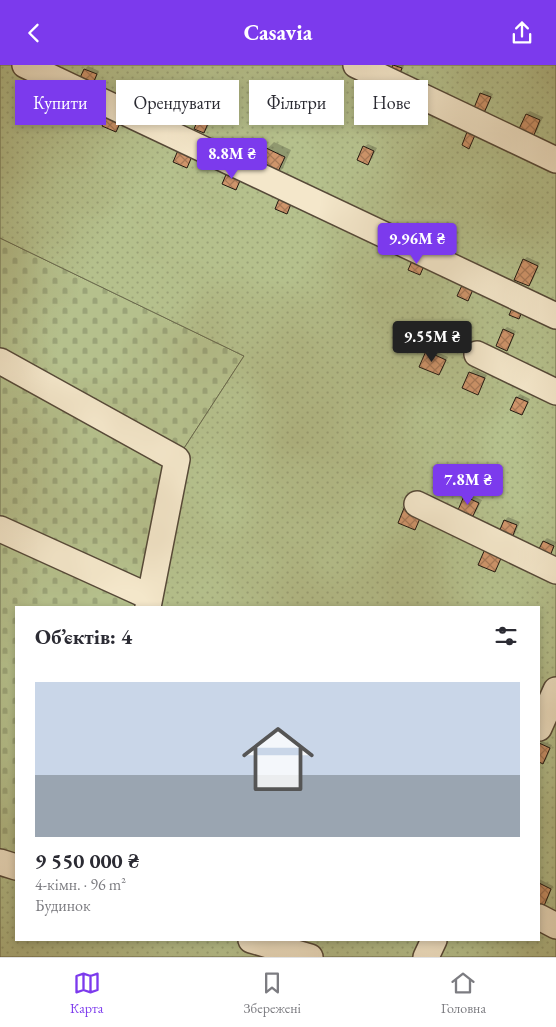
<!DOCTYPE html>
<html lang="uk">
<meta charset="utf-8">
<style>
:root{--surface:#fff;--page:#f2f2f3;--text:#2b2b33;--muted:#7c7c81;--line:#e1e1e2;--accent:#7c3aed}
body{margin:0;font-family:"EB Garamond",serif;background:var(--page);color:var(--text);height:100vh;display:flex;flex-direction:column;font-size:19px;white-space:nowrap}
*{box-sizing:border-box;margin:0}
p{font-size:16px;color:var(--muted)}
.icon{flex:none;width:28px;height:28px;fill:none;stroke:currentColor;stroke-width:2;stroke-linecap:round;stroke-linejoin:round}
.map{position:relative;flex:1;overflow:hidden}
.sheet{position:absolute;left:15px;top:541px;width:525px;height:335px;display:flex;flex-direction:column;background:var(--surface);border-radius:0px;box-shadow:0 2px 8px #0003}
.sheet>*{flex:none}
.hud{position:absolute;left:15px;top:15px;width:526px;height:45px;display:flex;gap:10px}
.price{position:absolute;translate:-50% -42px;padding:0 11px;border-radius:5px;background:var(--accent);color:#fff;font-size:16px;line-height:32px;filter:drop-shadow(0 1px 2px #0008)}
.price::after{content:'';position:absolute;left:50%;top:30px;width:15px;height:11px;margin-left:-8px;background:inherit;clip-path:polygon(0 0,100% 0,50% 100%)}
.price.current{background:#222;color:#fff}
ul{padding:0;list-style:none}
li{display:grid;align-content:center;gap:10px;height:265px;padding:0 20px}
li+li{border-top:1px solid var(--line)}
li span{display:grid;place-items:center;height:155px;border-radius:0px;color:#555}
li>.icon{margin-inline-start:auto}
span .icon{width:90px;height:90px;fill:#fffc;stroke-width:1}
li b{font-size:21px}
h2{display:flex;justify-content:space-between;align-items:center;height:60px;padding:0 20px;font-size:21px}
.chip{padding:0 18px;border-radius:0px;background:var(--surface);box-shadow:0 2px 8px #0003;font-size:18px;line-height:45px}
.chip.current{background:var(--accent);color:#fff}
header{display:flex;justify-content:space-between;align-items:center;height:65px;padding:0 20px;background:var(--accent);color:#fff;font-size:22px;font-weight:700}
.menu{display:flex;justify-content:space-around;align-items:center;height:70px;border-top:1px solid var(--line);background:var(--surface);font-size:14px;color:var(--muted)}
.menu a{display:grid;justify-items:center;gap:2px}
.menu .current{color:var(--accent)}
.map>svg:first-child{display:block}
</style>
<header><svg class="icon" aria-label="back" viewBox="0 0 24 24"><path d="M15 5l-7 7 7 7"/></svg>Casavia<svg class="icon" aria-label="share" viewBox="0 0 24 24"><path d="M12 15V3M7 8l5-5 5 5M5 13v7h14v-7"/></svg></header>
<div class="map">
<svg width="556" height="892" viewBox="0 0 556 892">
<defs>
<pattern id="cemetery-stones" width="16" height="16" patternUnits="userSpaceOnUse" patternTransform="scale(1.25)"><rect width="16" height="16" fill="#b5c08c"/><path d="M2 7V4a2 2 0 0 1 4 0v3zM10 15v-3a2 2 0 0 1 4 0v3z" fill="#9ba478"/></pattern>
<pattern id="garden-dots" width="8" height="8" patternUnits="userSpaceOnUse" patternTransform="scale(1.25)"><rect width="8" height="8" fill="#b5c08c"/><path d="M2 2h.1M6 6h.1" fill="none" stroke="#9ba478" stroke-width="1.8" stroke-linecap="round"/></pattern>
<pattern id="building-cross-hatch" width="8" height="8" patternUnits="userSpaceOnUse" patternTransform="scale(1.25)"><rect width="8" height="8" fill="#cf956b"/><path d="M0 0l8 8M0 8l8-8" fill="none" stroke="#a87957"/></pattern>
</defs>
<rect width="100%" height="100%" fill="#eedaad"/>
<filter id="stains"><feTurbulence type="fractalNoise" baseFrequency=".004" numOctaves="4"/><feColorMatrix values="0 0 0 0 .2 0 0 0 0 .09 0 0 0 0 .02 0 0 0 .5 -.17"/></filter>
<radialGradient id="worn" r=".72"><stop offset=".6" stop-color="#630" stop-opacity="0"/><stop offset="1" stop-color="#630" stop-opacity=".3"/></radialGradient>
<path fill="url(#cemetery-stones)" stroke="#6c6c4e" d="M 0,173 L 244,291 L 177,394 L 148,542 L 16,542 L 16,802 L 0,797 Z"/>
<path fill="url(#garden-dots)" stroke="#6c6c4e" d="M 0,0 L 556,0 L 556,892 L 0,892 L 0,797 L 16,802 L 16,875 L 539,875 L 539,542 L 148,542 L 177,394 L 244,291 L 0,173 Z"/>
<path fill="#0003" d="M 394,0 L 404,0 L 401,9 L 390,9 Z
M 88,1 L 99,6 L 95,16 L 92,19 L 81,15 L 85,4 Z
M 484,25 L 493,29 L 487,43 L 484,46 L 481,29 Z
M 530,46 L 543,52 L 537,66 L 534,69 L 521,63 L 527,49 Z
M 203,49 L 212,53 L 207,64 L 204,67 L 196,63 L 200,52 Z
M 274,77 L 291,85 L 283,103 L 276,110 L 267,84 Z
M 368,79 L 377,83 L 371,95 L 368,98 L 364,82 Z
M 435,158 L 443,162 L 437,176 L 434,179 L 431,161 Z
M 527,192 L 540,198 L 532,217 L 529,220 L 524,195 Z
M 507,262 L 516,266 L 510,281 L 507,284 L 504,265 Z
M 430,284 L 448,292 L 442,306 L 438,309 L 427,287 Z
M 474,304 L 487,310 L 480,325 L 477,328 L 464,322 L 471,307 Z
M 520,329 L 530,334 L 525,345 L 522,348 L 512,344 L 517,332 Z
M 468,429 L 482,435 L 476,447 L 473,450 L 465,432 Z
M 508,452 L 520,457 L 515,469 L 511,472 L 505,455 Z
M 547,473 L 556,477 L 552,487 L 549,490 L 540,486 L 544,476 Z
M 542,676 L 552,680 L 546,695 L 543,698 L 539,696 L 539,679 Z
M 539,814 L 553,821 L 547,836 L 543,839 L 539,837 Z"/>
<path fill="url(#building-cross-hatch)" stroke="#231911" d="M 393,0 L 402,3 L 398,13 L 389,9 Z
M 84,4 L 97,9 L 92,21 L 79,15 Z
M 29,15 L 42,21 L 36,34 L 23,29 Z
M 480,28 L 491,32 L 484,48 L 474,43 Z
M 108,48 L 122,54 L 116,67 L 102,61 Z
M 526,49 L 540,55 L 534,70 L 519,64 Z
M 199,52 L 209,56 L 204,68 L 194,64 Z
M 467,67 L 475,70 L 469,84 L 462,80 Z
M 363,81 L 374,86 L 368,100 L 357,95 Z
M 179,83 L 193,89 L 187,103 L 173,97 Z
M 266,83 L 285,92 L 276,111 L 257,103 Z
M 228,105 L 242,111 L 236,125 L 222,119 Z
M 281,129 L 293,134 L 287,149 L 275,144 Z
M 430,160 L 441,165 L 434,180 L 424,176 Z
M 414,191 L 426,196 L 420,210 L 408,205 Z
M 523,194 L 538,201 L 529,221 L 514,215 Z
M 464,216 L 475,220 L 468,236 L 457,231 Z
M 515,237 L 524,242 L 519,254 L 509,250 Z
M 503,264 L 514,269 L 507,286 L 496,281 Z
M 426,286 L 446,295 L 439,310 L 419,302 Z
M 469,307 L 485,313 L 478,330 L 462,323 Z
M 516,332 L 528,337 L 522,350 L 510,345 Z
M 464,431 L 479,438 L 473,451 L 458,445 Z
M 404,443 L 421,451 L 415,465 L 398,458 Z
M 504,455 L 517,460 L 512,473 L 499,467 Z
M 543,476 L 554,481 L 550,491 L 538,486 Z
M 485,484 L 502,491 L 495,507 L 478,500 Z
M 539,678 L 550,683 L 543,699 L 539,697 Z
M 539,818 L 551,824 L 544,841 L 539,839 Z"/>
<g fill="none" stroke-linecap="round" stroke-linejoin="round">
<g stroke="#564938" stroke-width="28">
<path id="minor" d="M 25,0 L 556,251
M 356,0 L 556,95
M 477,289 L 556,327
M 0,296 L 177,394 L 148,542
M 417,439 L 556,506
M 0,464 L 150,532
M 539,663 L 556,625
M 0,797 L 16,802
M 539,852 L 556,861
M 251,875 L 310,892
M 426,892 L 434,875"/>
</g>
<use href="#minor" stroke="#f4e7ca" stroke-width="25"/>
</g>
<rect width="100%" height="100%" filter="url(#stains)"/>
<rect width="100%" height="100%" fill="url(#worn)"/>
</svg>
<b class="price" style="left:232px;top:115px">8.8M ₴</b>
<b class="price" style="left:417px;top:200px">9.96M ₴</b>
<b class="price current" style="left:432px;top:298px">9.55M ₴</b>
<b class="price" style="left:468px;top:441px">7.8M ₴</b>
<div class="hud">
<a class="chip current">Купити</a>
<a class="chip">Орендувати</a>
<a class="chip">Фільтри</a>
<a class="chip">Нове</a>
</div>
<section class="sheet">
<h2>Об’єктів: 4<svg class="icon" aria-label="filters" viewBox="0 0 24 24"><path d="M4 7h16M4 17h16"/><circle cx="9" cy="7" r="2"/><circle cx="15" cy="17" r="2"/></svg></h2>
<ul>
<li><span style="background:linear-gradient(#c9d6e8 60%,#9aa5b1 0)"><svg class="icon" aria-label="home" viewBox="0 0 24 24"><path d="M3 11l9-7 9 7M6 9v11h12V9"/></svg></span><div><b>9 550 000 ₴</b><p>4-кімн. · 96 m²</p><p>Будинок</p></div></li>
</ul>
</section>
</div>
<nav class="menu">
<a class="current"><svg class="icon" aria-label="map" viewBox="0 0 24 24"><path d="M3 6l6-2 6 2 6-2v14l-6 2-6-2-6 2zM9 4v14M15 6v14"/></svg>Карта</a>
<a><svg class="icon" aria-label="saved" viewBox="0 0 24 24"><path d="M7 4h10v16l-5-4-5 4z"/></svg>Збережені</a>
<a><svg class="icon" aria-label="home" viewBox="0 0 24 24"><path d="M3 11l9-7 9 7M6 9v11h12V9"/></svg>Головна</a>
</nav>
